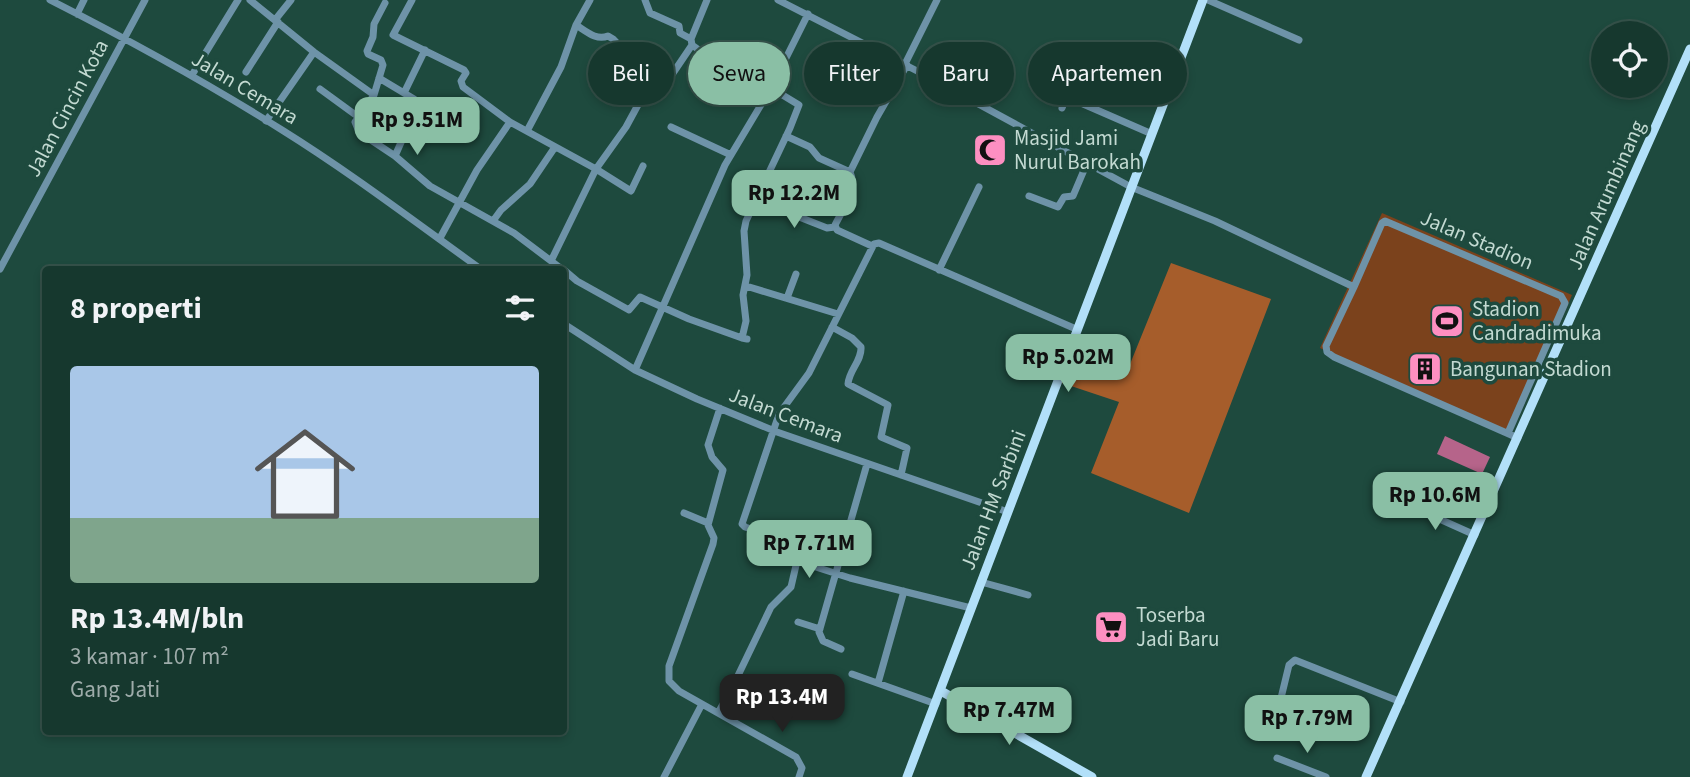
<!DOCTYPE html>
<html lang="id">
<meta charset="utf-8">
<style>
:root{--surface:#16382e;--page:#23433a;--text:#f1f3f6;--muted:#9eacaa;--line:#35524a;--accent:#8abfa5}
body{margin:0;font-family:"Source Sans 3",sans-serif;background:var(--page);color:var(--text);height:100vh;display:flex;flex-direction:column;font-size:26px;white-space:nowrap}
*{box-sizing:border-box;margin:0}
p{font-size:23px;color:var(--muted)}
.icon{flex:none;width:38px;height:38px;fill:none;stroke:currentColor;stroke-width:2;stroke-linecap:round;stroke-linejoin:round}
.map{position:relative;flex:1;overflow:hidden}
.drawer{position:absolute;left:42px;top:266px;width:525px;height:469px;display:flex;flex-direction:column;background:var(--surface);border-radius:7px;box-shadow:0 4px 10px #0003,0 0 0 2px var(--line)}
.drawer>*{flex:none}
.banner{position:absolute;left:588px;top:42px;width:665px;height:63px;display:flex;gap:14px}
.buttons{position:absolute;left:1591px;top:21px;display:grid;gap:14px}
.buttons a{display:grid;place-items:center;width:77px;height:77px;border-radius:50%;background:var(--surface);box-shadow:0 4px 10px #0003,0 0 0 2px var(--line);font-size:35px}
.price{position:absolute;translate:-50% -60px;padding:0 16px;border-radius:14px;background:var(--accent);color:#111;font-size:23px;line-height:46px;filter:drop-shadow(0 2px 4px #0008)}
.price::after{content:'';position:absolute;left:50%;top:42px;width:21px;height:16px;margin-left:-10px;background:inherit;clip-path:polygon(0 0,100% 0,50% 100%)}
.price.on{background:#222;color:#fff}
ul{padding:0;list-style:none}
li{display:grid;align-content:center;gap:14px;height:371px;padding:0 28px}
li span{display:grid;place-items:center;height:217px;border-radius:7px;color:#555}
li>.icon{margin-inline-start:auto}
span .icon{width:126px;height:126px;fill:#fffc;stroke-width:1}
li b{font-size:30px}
h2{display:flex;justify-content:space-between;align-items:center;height:84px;padding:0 28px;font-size:30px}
.pill{padding:0 24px;border-radius:32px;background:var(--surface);box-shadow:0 4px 10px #0003,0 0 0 2px var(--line);font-size:24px;line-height:63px}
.pill.on{background:var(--accent);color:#111}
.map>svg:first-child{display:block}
</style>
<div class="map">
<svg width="1690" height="777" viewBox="0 0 1690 777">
<rect width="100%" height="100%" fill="#1e4a3e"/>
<path fill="#7b421c" d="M 1382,213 L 1572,295 L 1509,437 L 1320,348 Z"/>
<path fill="#a65d2b" d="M 1171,263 L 1271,299 L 1189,513 L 1091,473 L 1119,402 L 1056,381 L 1066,356 L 1126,374 Z"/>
<path fill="#b6648a" d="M 1445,436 L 1490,457 L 1482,474 L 1437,454 Z"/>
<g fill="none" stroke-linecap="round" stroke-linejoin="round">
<path stroke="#6e93a8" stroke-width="7" d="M 50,0 C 129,40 207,83 282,130 C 351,173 415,222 482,270
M 250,0 L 314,52 L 374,95
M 412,0 L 393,35 L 464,70 L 466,73 L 461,81 L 463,87 L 510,122 L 596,169 L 631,191 L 643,166
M 645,0 L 650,13 L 679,26 L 680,33 L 691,39
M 778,0 L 925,75 L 1131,187 L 1215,221 L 1354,287 L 1326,346 L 1327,352 L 1334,357 L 1518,438
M 1208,0 L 1299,40
M 385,3 L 374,24 L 373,37 L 367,51 L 368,54 L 381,60 L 383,65 L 374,95 L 355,122 L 359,132 L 395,156 L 430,186 L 514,233 L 563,270
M 77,14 L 84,0
M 275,20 L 291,0
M 576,25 C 586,31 596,41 608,36 L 613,39 L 638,65 L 652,86
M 692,45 L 706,55 L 771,88 L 799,105 L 790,128 L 746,221 L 744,231 L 747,275 L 743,295 L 746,321 L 742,338 L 747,339
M 905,64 L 937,0
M 246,72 L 278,22
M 192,75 L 238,0
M 379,78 L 414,99 L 418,104 L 395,156
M 320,89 L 357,116
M 404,93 L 425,50
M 1067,97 L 1152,134
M 1062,108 L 1078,69
M 266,121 L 314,52
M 671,127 L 731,155
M 527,131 L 561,67 L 576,25 L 590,0
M 786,136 L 810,147 L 819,158 L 850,172
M 758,194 L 783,204 L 789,213 L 827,228 L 835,227
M 1029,196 L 1058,207 L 1064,197 L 1073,196 L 1087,163
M 493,221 L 501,210 L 530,184 L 555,147
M 440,238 L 477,170 L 510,122
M 872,246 L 837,230 L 835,225 C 842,211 858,188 850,172 L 877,117 L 907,65
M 552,259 L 596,169 L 626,127 L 645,92 L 652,86 L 667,82 L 692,45 L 691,39 L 707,0
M 0,269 L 145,0
M 564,270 L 577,281 L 629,310 L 640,297 L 689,319 L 742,338
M 939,270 L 979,187
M 746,286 L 838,314
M 1354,287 L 1382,223 L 1385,221 L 1561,296 L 1565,303 L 1508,433
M 787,298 L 796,274
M 564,324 L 635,370 L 697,399 L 777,432 L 1008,512
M 832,327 L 852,338 L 861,347 C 862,361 849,370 848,384 L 888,405 L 881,437 L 907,448 L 901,475
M 635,370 L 725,165 L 771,88 L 808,14
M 720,408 L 708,445 L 712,457 L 723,470 L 708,525 L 714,538 L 713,544 L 669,666 L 669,681 L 679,691 L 796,757 L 802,768 L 799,777
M 1406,504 L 1475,535
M 684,513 L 708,523
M 797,561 L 798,548 L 794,543 L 745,527 L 742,524 L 779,414 L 809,373 L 874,244 L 879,243 L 1076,329
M 981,582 L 1028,595
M 798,622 L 820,629
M 841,649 L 823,641 L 819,632 L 867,464
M 852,674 L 936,704
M 878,683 L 904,591
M 1281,698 L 1289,665 L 1295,660 L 1401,702
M 718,713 L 732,688 L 771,607 L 791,587 L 797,561 L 850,578 L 971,608
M 1277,758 L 1326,777
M 664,777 L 702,704"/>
<path stroke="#b2e0f9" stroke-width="9" d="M 941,691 L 1092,777
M 907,777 L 1203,0
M 1366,777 L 1690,49"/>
</g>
<defs>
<g id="mosque-square" transform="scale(1.75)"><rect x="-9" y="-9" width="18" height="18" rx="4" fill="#fd8fc1" stroke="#1e4a3e"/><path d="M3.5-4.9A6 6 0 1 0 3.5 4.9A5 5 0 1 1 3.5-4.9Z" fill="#111"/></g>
<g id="stadium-square" transform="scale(1.75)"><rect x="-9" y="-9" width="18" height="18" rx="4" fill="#fd8fc1" stroke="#1e4a3e"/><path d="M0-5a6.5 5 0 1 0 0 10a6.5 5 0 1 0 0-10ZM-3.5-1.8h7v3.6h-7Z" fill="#111"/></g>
<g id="building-square" transform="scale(1.75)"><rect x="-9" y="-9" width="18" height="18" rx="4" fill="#fd8fc1" stroke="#1e4a3e"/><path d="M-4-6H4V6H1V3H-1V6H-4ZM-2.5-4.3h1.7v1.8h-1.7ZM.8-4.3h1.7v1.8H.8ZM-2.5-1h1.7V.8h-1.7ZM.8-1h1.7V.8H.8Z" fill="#111"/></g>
<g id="supermarket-square" transform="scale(1.75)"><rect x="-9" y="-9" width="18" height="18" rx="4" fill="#fd8fc1" stroke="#1e4a3e"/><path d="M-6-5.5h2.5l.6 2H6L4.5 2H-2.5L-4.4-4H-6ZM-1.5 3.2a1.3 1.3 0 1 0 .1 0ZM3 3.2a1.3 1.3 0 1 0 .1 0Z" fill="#111"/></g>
</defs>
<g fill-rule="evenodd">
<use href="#mosque-square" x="990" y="150"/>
<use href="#stadium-square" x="1447" y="321"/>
<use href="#building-square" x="1425" y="369"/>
<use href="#supermarket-square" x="1111" y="627"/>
</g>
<g text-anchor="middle" stroke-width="7" stroke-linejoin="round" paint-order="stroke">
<g font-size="21" fill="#c3dad2" stroke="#1e4a3e">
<text transform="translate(245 88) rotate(31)" y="7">Jalan Cemara</text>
<text transform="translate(67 108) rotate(-62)" y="7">Jalan Cincin Kota</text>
<text transform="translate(1606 195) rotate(-66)" y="7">Jalan Arumbinang</text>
<text transform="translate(1477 240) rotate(23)" y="7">Jalan Stadion</text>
<text transform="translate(786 415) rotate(21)" y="7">Jalan Cemara</text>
<text transform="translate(993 500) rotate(-69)" y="7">Jalan HM Sarbini</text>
</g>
<g font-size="21" fill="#c3dad2" stroke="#1e4a3e" text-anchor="start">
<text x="1014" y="145">Masjid Jami<tspan x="1014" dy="24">Nurul Barokah</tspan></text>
<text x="1472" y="316">Stadion<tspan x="1472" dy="24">Candradimuka</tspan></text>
<text x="1450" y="376">Bangunan Stadion</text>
<text x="1136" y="622">Toserba<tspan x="1136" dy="24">Jadi Baru</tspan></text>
</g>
</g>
</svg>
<div class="buttons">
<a><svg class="icon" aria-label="locate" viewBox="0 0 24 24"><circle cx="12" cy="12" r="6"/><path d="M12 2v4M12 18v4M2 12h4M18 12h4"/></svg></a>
</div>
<b class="price" style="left:417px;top:157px">Rp 9.51M</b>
<b class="price" style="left:794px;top:230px">Rp 12.2M</b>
<b class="price" style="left:1068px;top:394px">Rp 5.02M</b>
<b class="price" style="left:1435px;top:532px">Rp 10.6M</b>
<b class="price" style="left:809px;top:580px">Rp 7.71M</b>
<b class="price on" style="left:782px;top:734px">Rp 13.4M</b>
<b class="price" style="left:1009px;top:747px">Rp 7.47M</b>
<b class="price" style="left:1307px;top:755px">Rp 7.79M</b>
<div class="banner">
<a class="pill">Beli</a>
<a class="pill on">Sewa</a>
<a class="pill">Filter</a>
<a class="pill">Baru</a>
<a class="pill">Apartemen</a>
</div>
<section class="drawer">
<h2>8 properti<svg class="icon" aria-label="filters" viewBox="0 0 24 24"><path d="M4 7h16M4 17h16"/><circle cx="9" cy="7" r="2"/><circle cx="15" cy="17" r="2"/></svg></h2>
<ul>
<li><span style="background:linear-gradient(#a9c7e8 70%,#7fa58c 0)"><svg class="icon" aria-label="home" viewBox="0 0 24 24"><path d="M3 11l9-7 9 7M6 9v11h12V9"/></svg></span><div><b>Rp 13.4M/bln</b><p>3 kamar · 107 m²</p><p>Gang Jati</p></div></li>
</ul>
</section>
</div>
